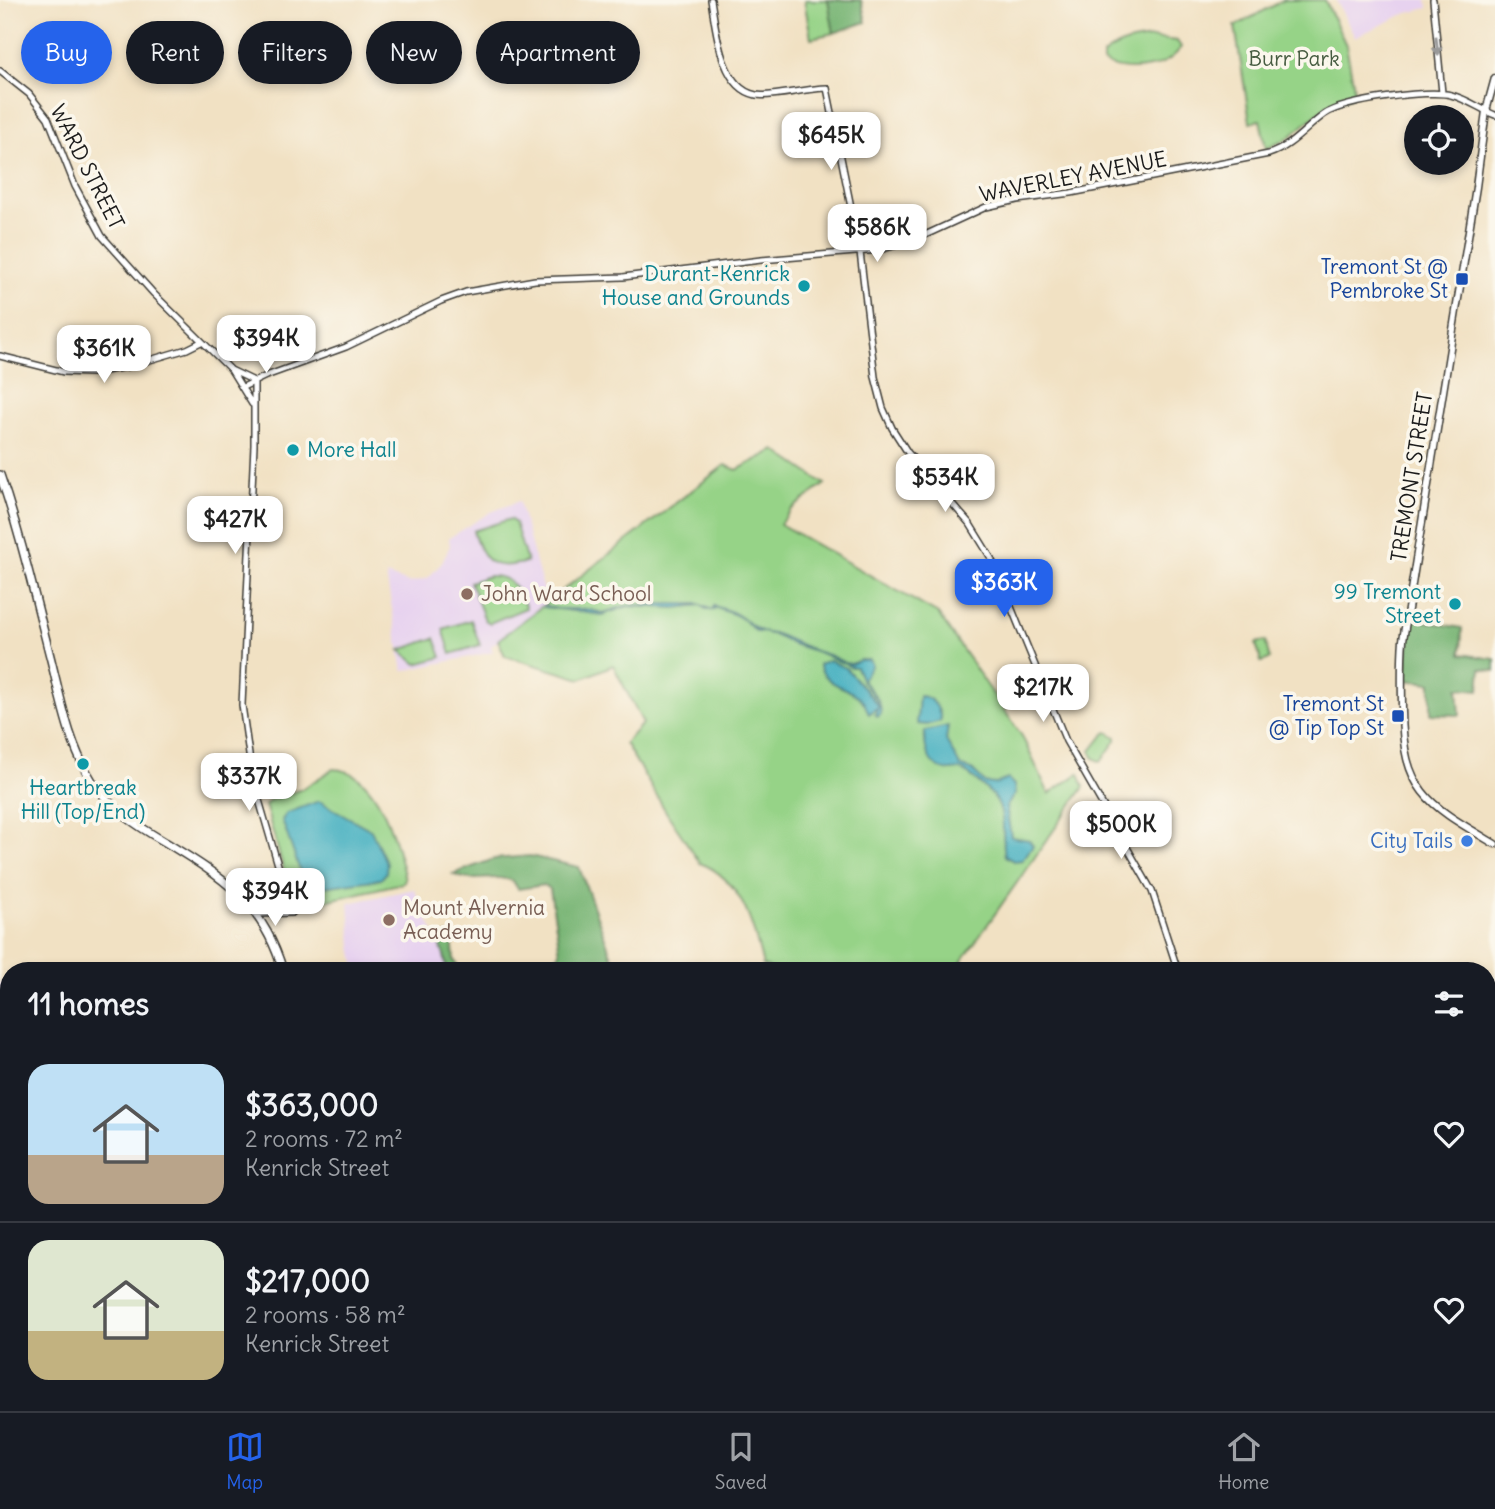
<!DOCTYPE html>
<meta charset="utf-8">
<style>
:root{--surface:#171b24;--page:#242831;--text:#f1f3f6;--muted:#9ea1a6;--line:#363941;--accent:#2563eb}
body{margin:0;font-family:Delius,sans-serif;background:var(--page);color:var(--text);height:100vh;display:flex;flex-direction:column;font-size:26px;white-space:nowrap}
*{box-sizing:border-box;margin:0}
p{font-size:23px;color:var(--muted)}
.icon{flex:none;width:38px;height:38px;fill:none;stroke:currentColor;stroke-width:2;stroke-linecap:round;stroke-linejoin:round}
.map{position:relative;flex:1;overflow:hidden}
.sheet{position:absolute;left:0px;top:962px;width:1496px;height:450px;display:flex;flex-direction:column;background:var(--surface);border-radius:28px 28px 0 0;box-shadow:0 4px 10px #0003}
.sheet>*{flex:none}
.hud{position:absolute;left:21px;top:21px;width:700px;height:63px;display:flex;gap:14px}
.tools{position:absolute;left:1404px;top:105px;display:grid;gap:14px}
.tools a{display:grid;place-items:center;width:70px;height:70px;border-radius:50%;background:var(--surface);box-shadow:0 4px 10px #0003;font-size:35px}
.price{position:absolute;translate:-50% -60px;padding:0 16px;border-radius:14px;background:#fff;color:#222;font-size:23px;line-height:46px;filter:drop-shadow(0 2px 4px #0008)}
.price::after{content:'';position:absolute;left:50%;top:42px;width:21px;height:16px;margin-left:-10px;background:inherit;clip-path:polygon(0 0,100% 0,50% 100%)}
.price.current{background:var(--accent);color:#fff}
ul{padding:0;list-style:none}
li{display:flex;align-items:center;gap:21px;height:175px;padding:0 28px}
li+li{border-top:2px solid var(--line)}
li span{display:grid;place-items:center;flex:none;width:196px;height:140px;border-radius:21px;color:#555}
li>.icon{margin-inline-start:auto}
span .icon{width:84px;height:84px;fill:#fffc;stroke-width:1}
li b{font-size:30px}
h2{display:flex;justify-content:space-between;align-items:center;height:84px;padding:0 28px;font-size:30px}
.pill{padding:0 24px;border-radius:32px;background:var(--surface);box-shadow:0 4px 10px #0003;font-size:24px;line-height:63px}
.pill.current{background:var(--accent);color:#fff}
.tabs{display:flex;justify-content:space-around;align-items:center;height:98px;border-top:2px solid var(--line);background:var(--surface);font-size:19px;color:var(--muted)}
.tabs a{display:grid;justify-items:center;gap:4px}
.tabs .current{color:var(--accent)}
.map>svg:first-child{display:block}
</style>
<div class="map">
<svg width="1495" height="1411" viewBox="0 0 1495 1411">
<rect width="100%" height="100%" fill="#fbf7ec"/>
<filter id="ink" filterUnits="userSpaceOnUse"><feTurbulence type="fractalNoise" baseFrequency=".0143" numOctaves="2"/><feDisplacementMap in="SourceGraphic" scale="14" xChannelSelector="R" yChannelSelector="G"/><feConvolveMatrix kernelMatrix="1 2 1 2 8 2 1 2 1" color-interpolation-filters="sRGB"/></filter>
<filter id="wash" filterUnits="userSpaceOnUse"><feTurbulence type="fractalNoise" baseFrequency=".00686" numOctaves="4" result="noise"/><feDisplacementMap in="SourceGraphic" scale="28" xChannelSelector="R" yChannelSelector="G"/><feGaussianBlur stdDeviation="1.57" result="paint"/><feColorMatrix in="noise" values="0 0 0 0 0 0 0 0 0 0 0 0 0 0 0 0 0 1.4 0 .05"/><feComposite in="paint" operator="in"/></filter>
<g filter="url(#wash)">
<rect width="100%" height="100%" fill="#f1e1c3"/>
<path fill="#e7d2ef" d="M 1336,0 L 1427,0 L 1428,8 L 1407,13 L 1355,37 Z
M 519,501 L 547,603 L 491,646 L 493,652 L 403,671 L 386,575 L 409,583 L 428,578 L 441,564 L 450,546 L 449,538 L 491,512 Z
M 414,889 L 444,955 L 447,971 L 357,971 L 352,947 L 349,903 Z
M 9,982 L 9,1404 L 727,1404 L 732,1411 L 0,1411 L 0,983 Z
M 762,1404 L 1293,1404 L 1293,1411 L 766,1411 Z"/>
<path fill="#96d387" stroke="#597852" stroke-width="2" d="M 804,0 L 828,0 L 834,33 L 811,38 Z
M 1284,0 L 1325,0 L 1346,45 L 1355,93 L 1353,96 L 1327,106 L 1287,139 L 1266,149 L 1260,120 L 1250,122 L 1235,26 Z
M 1152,38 L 1177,41 L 1181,47 C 1168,70 1124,75 1103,62 L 1103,55 C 1118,43 1133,40 1152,38 Z
M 775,450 L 825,484 L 792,509 L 780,524 L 938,614 L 1022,736 L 1049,794 L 1079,773 L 1084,787 L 955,971 L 781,971 L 763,966 C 754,927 742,879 700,863 L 668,815 L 625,743 L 643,723 L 613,665 L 581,679 L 505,656 L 498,640 L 725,465 L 737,470 Z
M 510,519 L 515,523 L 527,562 C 493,571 483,564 473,531 Z
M 489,576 C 511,575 518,589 526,608 L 490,623 L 485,620 L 470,582 Z
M 471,620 L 480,645 L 451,654 L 443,629 Z
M 435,638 L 442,657 L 417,664 L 400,650 Z
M 1265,641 L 1270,659 L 1261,662 L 1256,643 Z
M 1108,732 L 1116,737 L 1116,740 L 1102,760 L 1099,761 L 1093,757 L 1091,751 L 1105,733 Z
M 333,769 C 379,769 397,845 405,879 L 403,883 L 295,908 L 265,805 L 270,800 L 302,789 Z
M 1488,1380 L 1495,1380 L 1495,1411 L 1444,1411 L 1444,1404 L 1488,1404 Z
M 356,1404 L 452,1404 L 457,1411 L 360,1411 Z
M 1221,1404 L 1293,1404 L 1293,1411 L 1220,1411 Z"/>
<path fill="#78b574" stroke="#4a6848" stroke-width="2" d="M 828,0 L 861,0 L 866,22 L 834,33 Z
M 1412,619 L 1462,628 L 1461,654 L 1495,659 L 1495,671 L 1481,669 L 1479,690 L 1458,688 L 1460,715 L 1431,714 L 1431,683 L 1405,680 Z
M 530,856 L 579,867 L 617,971 L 447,971 L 444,955 L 436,937 L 452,934 L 454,960 L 459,968 L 463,970 L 556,957 L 560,952 L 550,889 L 544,885 L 518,889 L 513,881 C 494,873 473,885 453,874 L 494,859 Z"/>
<path fill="#42afc0" stroke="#2f666e" stroke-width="2" d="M 654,604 L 699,604 L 712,610 L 714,606 C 735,612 737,614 754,627 C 758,631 764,631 769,634 L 774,633 L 841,662 L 851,664 L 860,660 L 869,660 L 872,665 L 862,680 C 870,690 884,701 880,715 L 877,717 L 875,714 L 878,707 L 869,714 C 867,709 865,703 861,699 C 848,686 825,687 819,664 L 829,660 L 846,668 L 879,706 L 878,701 L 862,681 L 856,667 L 850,667 C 835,654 811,651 793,644 C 780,639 771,631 757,632 C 750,627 746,620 738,616 C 730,612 723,611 715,607 L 714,610 C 708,611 704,609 701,605 L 675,608 L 628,606 L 602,615 L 544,607 L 546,606 L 556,609 L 585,609 L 603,613 L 626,606 Z
M 919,696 C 932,696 940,708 941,721 L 927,725 L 918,724 L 917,721 Z
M 948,726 L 946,740 L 960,766 L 972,770 L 985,783 L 995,784 L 1008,779 L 1014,785 L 1015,794 L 1006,806 L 1011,837 L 1029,840 L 1033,846 L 1022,860 L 1014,861 L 1005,856 C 1001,835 1007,817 995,798 C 990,792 969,773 962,770 C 957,768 951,771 946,770 C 927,767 924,746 925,731 Z
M 319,801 L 371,830 L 387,864 L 386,873 L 381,879 L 309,889 L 306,888 L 282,820 L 287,813 Z"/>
</g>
<g filter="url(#ink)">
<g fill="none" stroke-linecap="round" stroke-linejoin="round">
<g stroke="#3c3a35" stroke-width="8">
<path id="tertiary" d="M 711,0 C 716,28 720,88 756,95 C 772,98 807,88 827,88 L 860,252 L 875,377 L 883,408 L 892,428 L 908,453 L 970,524 L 991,558 L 1066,741 L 1152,891 L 1178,971
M 1433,0 L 1442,93
M 0,71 L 29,94 L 48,118 L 75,186 L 102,236 L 154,294 L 231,370 L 252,404
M 0,356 L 64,372 L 93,373 L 126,367 L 187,349 L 201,342
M 231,370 L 254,381 L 254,445 L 242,705 L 252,776 L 292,913 L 256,914
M 243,387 L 266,376 L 346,347 L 441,301 L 466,292 L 535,280 L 623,277 L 761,260 L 879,250 L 912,241 L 986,207 L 1017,200 L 1071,193 L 1269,154 C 1293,146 1305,128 1325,114 C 1344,101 1430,89 1451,95 C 1467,99 1480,109 1495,115
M 0,1197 L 9,1198
M 1488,1373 L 1495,1373"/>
</g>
<g stroke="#3c3a35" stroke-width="9">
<path id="secondary" d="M 1495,78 L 1486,111 L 1476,187 L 1403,640 C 1401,663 1402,687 1402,711 C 1403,793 1429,805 1495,844
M 654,1411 L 655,1404"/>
</g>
<g stroke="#3c3a35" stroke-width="10">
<path id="primary" d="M 0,475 C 21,536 35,598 51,660 C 61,700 69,745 92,781 C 111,809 136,825 165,842 C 222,877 263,902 283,971
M 0,1253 L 9,1266
M 97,1404 L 102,1411
M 736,1404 L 740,1411
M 753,1404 L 757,1411"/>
</g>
<use href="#tertiary" stroke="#fff" stroke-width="5"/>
<use href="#secondary" stroke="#fff" stroke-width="6"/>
<use href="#primary" stroke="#fff" stroke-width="7"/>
<path stroke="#1c1c1c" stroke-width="2" d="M 742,1404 L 746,1411"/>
</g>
<defs><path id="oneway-solid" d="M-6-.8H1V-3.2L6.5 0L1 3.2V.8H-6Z" transform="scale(1.75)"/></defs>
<use fill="#999" href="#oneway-solid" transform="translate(1437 46) rotate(84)"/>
</g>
<g fill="#1a4fb4" stroke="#fbf7ec" stroke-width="2.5">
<rect x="1455" y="272" width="14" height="14" rx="3.5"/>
<rect x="1391" y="709" width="14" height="14" rx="3.5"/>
</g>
<g fill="#0f9aa8" stroke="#fbf7ec" stroke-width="2.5">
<circle cx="804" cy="286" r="7"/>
<circle cx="293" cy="450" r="7"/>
<circle cx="1455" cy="604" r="7"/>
<circle cx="83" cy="764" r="7"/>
</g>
<g fill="#8d6e63" stroke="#fbf7ec" stroke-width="2.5">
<circle cx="467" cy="594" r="7"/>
<circle cx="389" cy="920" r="7"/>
</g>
<circle fill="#3f7fe0" stroke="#fbf7ec" stroke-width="2.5" cx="1467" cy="841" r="7"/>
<g text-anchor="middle" stroke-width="7" stroke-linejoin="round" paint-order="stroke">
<g font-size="21" fill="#475c41" stroke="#fbf7ec">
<text x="1294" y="66">Burr Park</text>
</g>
<g font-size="21" fill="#1c1c1c" stroke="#fbf7ec">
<text transform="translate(87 167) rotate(63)" y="7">WARD STREET</text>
<text transform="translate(1073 177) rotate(-11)" y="7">WAVERLEY AVENUE</text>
<text transform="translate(1412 477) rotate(-81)" y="7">TREMONT STREET</text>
</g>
<g font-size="21" fill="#164399" stroke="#fbf7ec" text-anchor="end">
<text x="1448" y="274">Tremont St @<tspan x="1448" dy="24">Pembroke St</tspan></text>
<text x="1384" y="711">Tremont St<tspan x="1384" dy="24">@ Tip Top St</tspan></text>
</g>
<g font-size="21" fill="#0d838f" stroke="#fbf7ec" text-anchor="end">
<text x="790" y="281">Durant-Kenrick<tspan x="790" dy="24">House and Grounds</tspan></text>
<text x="307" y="457" text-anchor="start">More Hall</text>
<text x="1441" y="599">99 Tremont<tspan x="1441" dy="24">Street</tspan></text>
<text x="83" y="795" text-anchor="middle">Heartbreak<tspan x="83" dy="24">Hill (Top/End)</tspan></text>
</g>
<g font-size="21" fill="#785e54" stroke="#fbf7ec" text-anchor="start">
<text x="481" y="601">John Ward School</text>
<text x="403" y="915">Mount Alvernia<tspan x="403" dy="24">Academy</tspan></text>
</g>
<g font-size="21" fill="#366cbe" stroke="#fbf7ec" text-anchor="end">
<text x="1453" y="848">City Tails</text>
</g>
</g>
</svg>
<div class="tools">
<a><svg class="icon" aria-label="locate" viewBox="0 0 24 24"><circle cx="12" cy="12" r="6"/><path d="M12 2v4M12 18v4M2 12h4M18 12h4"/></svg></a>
</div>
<b class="price" style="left:831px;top:172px">$645K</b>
<b class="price" style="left:877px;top:264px">$586K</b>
<b class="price" style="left:266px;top:375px">$394K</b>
<b class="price" style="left:104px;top:385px">$361K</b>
<b class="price" style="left:945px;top:514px">$534K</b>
<b class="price" style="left:235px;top:556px">$427K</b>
<b class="price current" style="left:1004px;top:619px">$363K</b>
<b class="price" style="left:1043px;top:724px">$217K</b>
<b class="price" style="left:249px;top:813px">$337K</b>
<b class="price" style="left:1121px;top:861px">$500K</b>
<b class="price" style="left:275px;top:928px">$394K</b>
<div class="hud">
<a class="pill current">Buy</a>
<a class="pill">Rent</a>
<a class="pill">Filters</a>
<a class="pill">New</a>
<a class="pill">Apartment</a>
</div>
<section class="sheet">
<h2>11 homes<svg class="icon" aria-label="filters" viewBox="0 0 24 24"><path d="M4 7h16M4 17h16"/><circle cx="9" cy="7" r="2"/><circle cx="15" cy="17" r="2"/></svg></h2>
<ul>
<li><span style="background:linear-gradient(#bfe0f5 65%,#b9a48a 0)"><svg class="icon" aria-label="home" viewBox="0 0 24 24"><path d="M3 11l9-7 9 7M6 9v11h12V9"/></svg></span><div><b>$363,000</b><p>2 rooms · 72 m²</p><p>Kenrick Street</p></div><svg class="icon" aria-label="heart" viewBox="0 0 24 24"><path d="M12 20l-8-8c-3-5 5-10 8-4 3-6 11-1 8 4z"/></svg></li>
<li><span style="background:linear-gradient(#dfe7d0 65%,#c2b280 0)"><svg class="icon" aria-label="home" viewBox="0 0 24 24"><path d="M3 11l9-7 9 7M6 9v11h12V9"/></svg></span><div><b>$217,000</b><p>2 rooms · 58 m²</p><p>Kenrick Street</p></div><svg class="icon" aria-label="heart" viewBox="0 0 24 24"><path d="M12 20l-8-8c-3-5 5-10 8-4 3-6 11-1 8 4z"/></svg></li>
</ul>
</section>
</div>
<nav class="tabs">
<a class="current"><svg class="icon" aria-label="map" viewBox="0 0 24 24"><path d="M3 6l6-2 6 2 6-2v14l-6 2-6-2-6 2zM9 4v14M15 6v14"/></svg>Map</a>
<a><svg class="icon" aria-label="saved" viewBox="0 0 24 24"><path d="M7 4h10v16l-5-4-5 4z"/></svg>Saved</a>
<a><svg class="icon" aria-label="home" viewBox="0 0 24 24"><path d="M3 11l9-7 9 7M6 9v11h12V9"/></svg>Home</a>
</nav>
